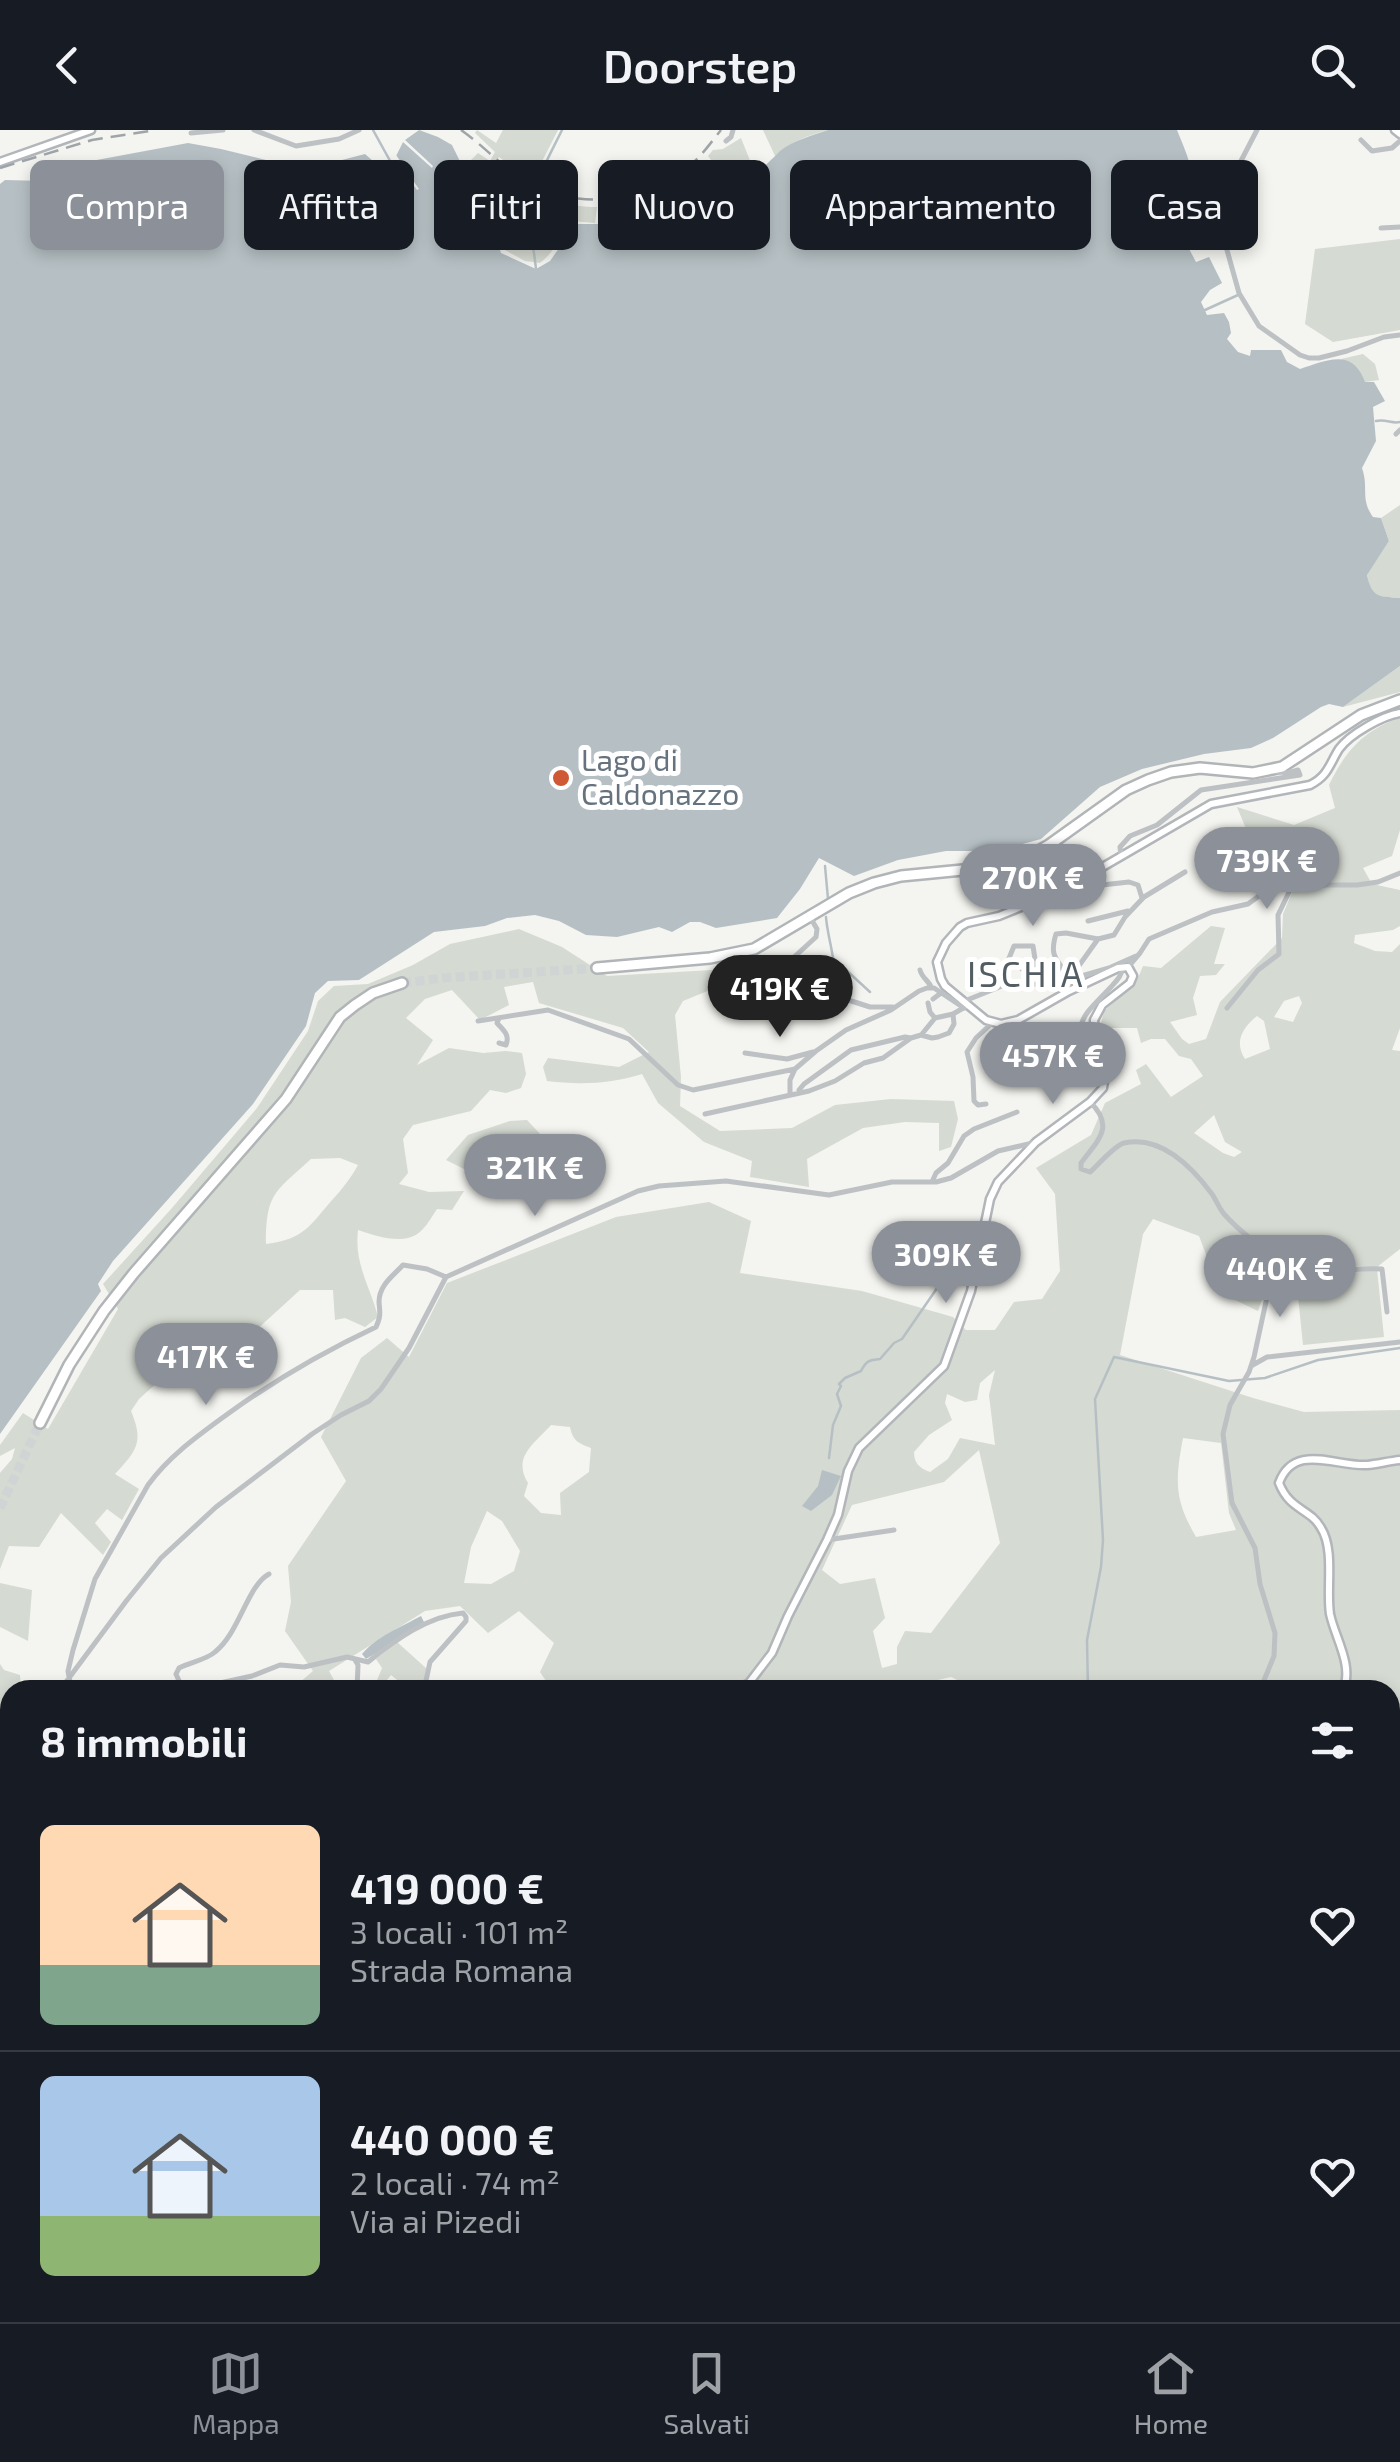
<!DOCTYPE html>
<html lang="it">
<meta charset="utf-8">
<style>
:root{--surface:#171b24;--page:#242831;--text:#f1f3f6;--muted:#9ea1a6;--line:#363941;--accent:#8c9099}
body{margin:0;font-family:"Exo 2",sans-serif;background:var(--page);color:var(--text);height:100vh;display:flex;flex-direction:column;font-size:38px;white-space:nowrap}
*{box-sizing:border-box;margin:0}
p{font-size:32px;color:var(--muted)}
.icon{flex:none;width:55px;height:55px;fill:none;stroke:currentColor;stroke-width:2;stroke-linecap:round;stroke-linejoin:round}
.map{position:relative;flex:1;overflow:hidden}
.details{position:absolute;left:0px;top:1550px;width:1400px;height:642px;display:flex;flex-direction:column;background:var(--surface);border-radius:30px 30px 0 0;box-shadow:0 5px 15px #0003}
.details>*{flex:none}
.banner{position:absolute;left:30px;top:30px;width:1340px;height:90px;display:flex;gap:20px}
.price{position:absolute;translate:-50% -85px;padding:0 22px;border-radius:35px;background:var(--accent);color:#fff;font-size:32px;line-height:65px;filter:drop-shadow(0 2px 5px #0008)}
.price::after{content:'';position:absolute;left:50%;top:60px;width:30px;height:22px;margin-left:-15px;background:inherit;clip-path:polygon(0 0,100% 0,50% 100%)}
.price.on{background:#222;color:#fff}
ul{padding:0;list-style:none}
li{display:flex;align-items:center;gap:30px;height:250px;padding:0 40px}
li+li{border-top:2px solid var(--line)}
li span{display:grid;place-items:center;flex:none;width:280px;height:200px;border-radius:15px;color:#555}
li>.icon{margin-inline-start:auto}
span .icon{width:120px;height:120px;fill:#fffc;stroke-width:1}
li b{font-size:42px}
h2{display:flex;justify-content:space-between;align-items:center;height:120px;padding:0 40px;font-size:42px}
.chip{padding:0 35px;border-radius:15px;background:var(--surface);box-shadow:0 5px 15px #0003;font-size:35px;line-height:90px}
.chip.on{background:var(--accent);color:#fff}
header{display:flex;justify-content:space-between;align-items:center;height:130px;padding:0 40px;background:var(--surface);font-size:45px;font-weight:600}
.tabs{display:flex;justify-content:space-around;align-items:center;height:140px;border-top:2px solid var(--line);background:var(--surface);font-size:28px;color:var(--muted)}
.tabs a{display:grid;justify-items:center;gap:5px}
.tabs .on{color:var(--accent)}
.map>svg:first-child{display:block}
</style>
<header><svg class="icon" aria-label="back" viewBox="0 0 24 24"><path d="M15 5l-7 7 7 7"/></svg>Doorstep<svg class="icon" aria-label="search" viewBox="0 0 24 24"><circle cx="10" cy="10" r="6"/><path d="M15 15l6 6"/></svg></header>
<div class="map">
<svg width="1400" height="2192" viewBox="0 0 1400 2192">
<rect width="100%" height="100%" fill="#f4f4f0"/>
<path fill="#d5dad2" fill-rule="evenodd" d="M 477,0 L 496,13 L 503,0 L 558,0 L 532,51 L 499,27 L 495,34 C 527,60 555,77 597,77 L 595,93 L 572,91 C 561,104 554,123 540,133 L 525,131 L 505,120 L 487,69 L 466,35 L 478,23 L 490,31 L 495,22 L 475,3 Z
M 763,0 L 828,0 C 810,5 787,12 776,28 Z
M 741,8 L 755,43 L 750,45 C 740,35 725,39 715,48 L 712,31 L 708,26 L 713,20 L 723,19 Z
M 1400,109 L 1400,200 L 1333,212 L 1305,194 L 1315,119 Z
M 1363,224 L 1375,234 L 1379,250 L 1365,252 L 1341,229 Z
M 1400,375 L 1400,468 L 1377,466 L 1370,460 L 1367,444 L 1389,411 L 1381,388 Z
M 1400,536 L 1400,562 L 1343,577 Z
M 1400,588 L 1400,700 L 1392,726 L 1363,738 L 1372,754 L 1400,760 L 1400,796 L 1393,800 L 1355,805 L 1354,813 L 1375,821 L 1392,822 L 1400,814 L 1400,898 L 1392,920 L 1400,921 L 1400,1119 L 1377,1137 L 1310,1135 L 1273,1119 L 1236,1138 L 1270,1146 L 1258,1181 L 1233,1169 L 1210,1135 L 1199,1106 L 1153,1089 L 1143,1104 L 1120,1225 L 1253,1268 L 1304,1282 L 1400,1280 L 1400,1328 L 1366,1334 L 1302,1329 L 1289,1332 L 1283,1339 L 1278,1353 L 1320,1399 L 1327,1437 L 1326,1462 L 1344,1535 L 1345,1552 L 1342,1560 L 972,1560 L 972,1557 L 951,1547 L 929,1552 L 925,1560 L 552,1560 L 540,1542 L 554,1513 L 519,1481 L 488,1503 L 460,1476 L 425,1481 L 329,1541 L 335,1552 L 329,1560 L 309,1560 L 299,1553 L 313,1541 L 285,1501 L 291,1472 L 288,1436 L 346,1351 L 321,1307 L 361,1228 L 387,1208 L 409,1227 L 447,1153 L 616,1087 L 709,1072 L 751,1091 L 740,1143 L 862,1161 L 953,1187 L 966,1200 L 995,1200 L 1014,1172 L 1042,1169 L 1060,1141 L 1055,1064 L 1036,1038 L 1091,1005 L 1105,973 L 1141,954 L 1136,940 L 1146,934 L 1171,967 L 1203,946 L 1191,929 L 1179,926 L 1165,909 L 1151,909 L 1141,913 L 1137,898 L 1104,898 L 1101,893 L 1104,881 L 1136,853 L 1143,836 L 1161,838 L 1211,796 L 1225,798 L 1214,834 L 1225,834 L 1216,845 L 1200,846 L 1193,868 L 1197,885 L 1170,892 L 1182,909 L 1189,914 L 1206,909 L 1220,872 L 1282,808 L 1283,784 L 1301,741 L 1292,738 L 1269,754 L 1237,677 L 1294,695 L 1335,678 L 1329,655 C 1345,622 1363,600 1400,588 ZM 1299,866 L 1302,873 L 1293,892 L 1274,887 L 1284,871 ZM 1257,886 L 1264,891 L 1270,919 L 1245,929 C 1234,912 1242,898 1257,886 ZM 1214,985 L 1225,1012 L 1242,1022 L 1234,1027 L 1223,1023 L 1194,1003 ZM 995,1240 L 989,1265 L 995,1315 L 960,1308 L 948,1329 L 930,1342 C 919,1338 914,1333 914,1322 L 929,1305 L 952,1290 L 945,1273 L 947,1264 L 965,1272 L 977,1270 L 980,1253 ZM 551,1295 L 570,1297 C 573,1311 578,1313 591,1318 L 589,1342 L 560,1363 L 561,1385 L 541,1383 L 524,1366 L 528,1353 C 512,1327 534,1314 551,1295 ZM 1183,1308 L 1221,1313 L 1229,1383 L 1236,1400 L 1196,1407 C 1174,1369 1175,1351 1183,1308 ZM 979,1320 L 1000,1413 L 931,1503 L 905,1501 L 897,1517 L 897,1534 L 882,1538 L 873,1501 L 885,1488 L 875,1448 L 840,1454 L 822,1440 L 852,1375 L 944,1352 ZM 487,1381 L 502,1391 L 520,1421 L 514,1441 L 491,1454 L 464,1453 L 471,1417 Z
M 519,799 L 562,817 L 607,846 L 730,839 L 751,865 L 725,874 L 710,860 L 683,871 L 675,885 L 681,947 L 680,976 L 720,1001 L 792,998 L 835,975 L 891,969 L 954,971 L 958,989 L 951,1017 L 939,1021 L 939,993 L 905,992 L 863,998 L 807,1029 L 809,1057 L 750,1047 L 752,1031 L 704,1012 L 658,973 L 642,944 C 610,954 580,955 547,951 L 543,937 L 548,928 L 619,937 L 649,922 L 623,898 L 539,873 L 533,852 L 504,857 L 509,875 L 480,890 L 452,860 L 425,869 L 406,888 L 433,910 L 417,935 L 449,918 L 483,923 L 505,921 L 522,923 L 526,944 L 521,958 L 506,963 L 490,960 L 471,981 L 413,995 L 403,1009 L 408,1043 L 399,1054 L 429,1062 L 464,1061 L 452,1080 L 437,1079 C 432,1086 428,1094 422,1100 C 406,1117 377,1106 358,1100 C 354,1135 370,1155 378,1187 L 365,1197 L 345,1188 L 335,1190 L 333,1160 L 300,1160 L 242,1213 L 217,1225 L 207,1237 L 190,1223 L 139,1269 L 131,1281 C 144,1312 137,1320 115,1344 L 139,1359 L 122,1390 L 107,1379 L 95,1393 L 111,1412 L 103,1425 L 61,1383 L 39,1417 L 9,1416 L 0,1439 L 0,1343 L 12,1329 L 15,1318 L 0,1326 L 0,1315 L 23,1283 L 48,1299 L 118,1179 L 103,1154 L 172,1078 L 257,978 L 308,901 L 318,871 L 334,856 L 368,854 L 413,835 L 450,814 ZM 340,1028 L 358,1035 C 351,1048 343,1058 333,1069 C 309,1096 305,1109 266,1114 C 266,1063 275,1062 311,1029 Z
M 527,990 L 555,1020 L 556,1033 L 524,1033 L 519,1028 L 485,1029 L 470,1042 L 446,1030 L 468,1005 L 510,991 Z
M 1377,1139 L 1384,1207 L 1303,1215 L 1298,1166 L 1340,1161 L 1305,1163 L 1303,1145 Z
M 1326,1331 L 1347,1335 L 1400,1331 L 1400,2192 L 699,2192 L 709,2182 L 1390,2182 L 1390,1560 L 1345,1560 L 1348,1553 L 1332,1486 L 1323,1397 L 1292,1372 L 1281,1353 L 1285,1340 L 1302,1332 Z
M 0,1453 L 32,1460 L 28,1511 L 0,1497 Z
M 397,1512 L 427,1539 L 427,1560 L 406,1560 L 406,1557 L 391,1545 L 379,1560 L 373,1560 L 382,1538 L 376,1529 Z
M 0,1534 L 4,1540 L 20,1545 L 21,1560 L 10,1560 L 10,1636 L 0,1657 Z
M 10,1777 L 10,1855 L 0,1857 L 0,1787 Z
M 80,2182 L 467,2183 L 459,2192 L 59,2192 Z
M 612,2183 L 701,2183 L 692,2192 L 594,2192 Z"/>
<path fill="#b6c0c4" d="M 419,0 L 438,7 L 452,15 L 473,58 L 484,73 L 501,123 L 536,139 L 550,131 L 576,94 L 601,94 L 688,60 L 705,60 L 731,43 L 738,42 L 746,48 C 761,41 769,32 780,21 C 792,11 813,5 828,0 L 1177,0 C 1186,22 1195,42 1195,67 L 1187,77 L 1197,86 L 1203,109 L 1186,113 L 1196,132 L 1209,127 L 1222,153 L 1210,160 L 1201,172 L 1207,185 L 1224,183 L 1229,192 L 1231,203 L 1227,209 L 1238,222 L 1250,226 L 1251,220 L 1281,220 L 1287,232 L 1300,239 C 1326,231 1352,217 1365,252 L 1374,252 L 1385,271 L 1373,277 L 1376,311 L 1362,338 C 1369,358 1360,369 1373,387 L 1381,388 L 1389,411 L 1367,445 C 1372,468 1378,466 1400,468 L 1400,536 L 1343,577 L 1329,574 L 1321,577 L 1273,608 L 1251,618 L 1204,624 L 1142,639 L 1100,657 L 1041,709 L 997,721 L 946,721 L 898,730 L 854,746 L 819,728 L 800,759 L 777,788 L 716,798 L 700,792 L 690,792 L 672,802 L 659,797 L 617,807 L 586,805 L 559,791 L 535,785 L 507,788 L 485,796 L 434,802 L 359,850 L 328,851 L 315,863 L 306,896 L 253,974 L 113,1131 L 98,1154 L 101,1161 L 0,1304 L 0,54 L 5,50 L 46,51 L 86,32 L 188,13 L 221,19 L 278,33 L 338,31 L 365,24 L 382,39 L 396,38 L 406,45 L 407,41 L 396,25 L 403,11 L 432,37 L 404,10 Z
M 822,1340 L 841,1346 L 832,1365 L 811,1381 L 802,1376 L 818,1356 Z
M 421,1486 L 424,1492 C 404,1503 386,1518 366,1529 L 362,1524 C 376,1507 401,1497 421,1486 Z
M 467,2183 L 467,2182 L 612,2183 L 594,2192 L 459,2192 Z"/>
<path fill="#f4f4f0" d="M 410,0 L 419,0 L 405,10 L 433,36 L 432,38 L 403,12 L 396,26 L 419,59 L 417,60 L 406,45 L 396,38 L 391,26 L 400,7 Z"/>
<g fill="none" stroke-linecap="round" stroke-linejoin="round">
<path stroke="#b6c0c4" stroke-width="2.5" d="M 373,0 L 394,38
M 536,139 C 534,120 530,101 530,83 C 531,57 551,23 562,0
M 1205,180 L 1238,165
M 1376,291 C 1386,289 1392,294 1400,292
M 825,736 L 828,769
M 826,787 C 827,801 831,814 833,828 L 870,862
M 829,1328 L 833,1295 L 841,1276 L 837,1264 L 841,1256 L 839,1254 L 845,1248 L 861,1241 C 866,1231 869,1230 880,1229 L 894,1213 L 902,1209 L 953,1135
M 1088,1560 L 1087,1510 L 1101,1437 L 1103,1410 L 1095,1269 L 1114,1227 L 1229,1251 L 1265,1248 L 1318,1230 L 1400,1218"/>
<path stroke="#d0d4d4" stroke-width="9" stroke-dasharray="9 4.5" stroke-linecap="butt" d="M 402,853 L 443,848 L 597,838
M 0,1378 L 40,1293"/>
<g stroke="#b2b6ba" stroke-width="11">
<path id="secondary" d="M 1395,0 L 1400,4
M 0,32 L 91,0
M 736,1560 L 749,1553 L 772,1523 L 788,1486 L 827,1410 L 838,1385 L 848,1341 L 859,1318 L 944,1236 L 971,1161 L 990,1069 L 998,1052 L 1036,1012 L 1090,972 L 1103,958 L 1106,939 L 1095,905 L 1094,890 L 1102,875 L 1130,853 L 1133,846 L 1128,837 L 1118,838 L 1069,861 L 1018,890 L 1001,894 L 986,890 L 945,856 L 941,849 L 937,832 L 946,813 L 960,797 L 967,793 L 999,786 L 1063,760 L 1211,674 L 1310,655 C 1328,646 1329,635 1339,619 C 1350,604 1382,586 1400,583
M 1343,1560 C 1354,1536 1335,1508 1330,1484 C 1326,1458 1335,1420 1321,1398 C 1310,1378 1290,1381 1279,1353 C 1294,1312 1336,1337 1367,1335 C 1378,1334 1389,1331 1400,1330
M 0,2067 L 10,2059
M 695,2192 L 705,2182"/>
</g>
<g stroke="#b1b5b8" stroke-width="14">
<path id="primary" d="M 597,838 L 710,828 L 754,819 L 849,763 L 874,753 L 901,746 L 973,739 L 1014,731 L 1033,724 L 1049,715 L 1126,660 L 1148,650 L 1171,642 L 1200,638 L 1253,643 L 1282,637 L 1361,585 L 1400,570
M 40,1293 L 69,1235 L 104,1181 L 134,1143 L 286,969 L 340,887 L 355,875 L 373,863 L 402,853"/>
</g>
<path stroke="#bdc1c4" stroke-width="5" d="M 254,0 L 296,16 L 339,9 L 359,0
M 1257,0 L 1217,77 L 1218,88 L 1239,163 L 1259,196 L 1300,225 L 1309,228 L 1319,228 L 1347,221 L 1384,207 L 1400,205
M 191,3 L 223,0
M 1361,10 L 1372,21 L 1392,18 L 1400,11
M 726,11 L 731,7 L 733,0
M 1381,98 L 1400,97
M 1396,304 L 1400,300
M 1121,726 L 1120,717 L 1130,706 L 1157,695 L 1201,660 L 1300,645 L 1298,640 L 1288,643 L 1273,641
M 1066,759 L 1129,752 L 1138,755 L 1142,768
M 810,787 L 817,799 L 816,807 L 781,839 L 779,848 L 805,862 L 839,867 L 870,877 L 893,877
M 1088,791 L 1128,781
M 1009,832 L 1017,834 L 1024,841 L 1052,848
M 1128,837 L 1140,823 L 1149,809 L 1212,782 L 1248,774 L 1274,755 L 1357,755 L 1378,752 L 1400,743
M 920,840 C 922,848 929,851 931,857
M 1072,847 L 1076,845 L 1078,837 L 1098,809
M 1068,850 C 1060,828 1048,830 1056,804 L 1066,803 L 1098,809 L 1114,805 L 1125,787 L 1144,767 L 1185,742
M 1068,850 L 1109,838 L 1136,826
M 1002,856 L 1003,843 L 1014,816 L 1033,816 L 1035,829 L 1032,843
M 933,869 L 941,863
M 962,872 L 1002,856 L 1042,854 L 1062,846 L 1068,850 L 1069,860
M 928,873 L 930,882 L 935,888
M 1227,878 L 1258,840 L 1279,824 L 1278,785 L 1293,754
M 499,888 L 497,893 C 504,901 510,905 506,915 L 499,913
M 478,891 L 548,880 L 629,909 L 678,955 L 693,960 L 795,939
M 922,904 L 935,888 L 953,884 L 965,877
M 745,923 L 787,929 L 813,922
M 1106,935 L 1098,934 C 1068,894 1081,889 1110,858 C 1117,850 1121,847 1123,837
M 1033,951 L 1058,939 L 1087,919
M 799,960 L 804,954 L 851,920 L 905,907 L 911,908 L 921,905 L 932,908 L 938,907 L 949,903 L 954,894 L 953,884
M 790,964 L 790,950 L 795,939 L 816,921 L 846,900 L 891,880 L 919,861 L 927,858 L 934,858 L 964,878
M 1090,972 C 1116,997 1097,1011 1081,1033 L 1081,1039 L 1090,1042 C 1098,1035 1115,1015 1124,1013 C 1161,1005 1192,1037 1212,1064 C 1216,1070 1219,1078 1224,1084 C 1238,1100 1266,1122 1284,1132 C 1315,1150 1349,1136 1382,1139 L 1387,1182
M 986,974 L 978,975 L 974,971 L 973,947 L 967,922 L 976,908 L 992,893
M 705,984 L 809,961 L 835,951 L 864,933 L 883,928 L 911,908
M 932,1052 L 936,1043 L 948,1033 L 964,1006 L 974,999 L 1017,982
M 1251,1236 L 1267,1227 L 1400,1212
M 827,1410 L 894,1400
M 355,1530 L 358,1535 L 357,1560
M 60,1560 L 127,1470 L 161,1428 L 216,1377 L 312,1304 L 341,1285 L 369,1271 L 381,1259 L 409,1218 L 446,1147 L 638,1061 L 659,1056 L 726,1051 L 829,1065 L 892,1052 L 936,1052 L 951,1048 L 998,1021 L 1033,1013
M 67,1560 L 70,1552 L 68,1541 L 73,1520 L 95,1449 L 148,1355 C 170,1325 199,1305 229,1283 C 275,1250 325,1221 376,1197 C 381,1186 380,1183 379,1172 C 379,1155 393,1146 403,1135 L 427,1139 L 446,1147
M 183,1560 L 176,1544 L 179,1538 C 190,1532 206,1530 215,1522 C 240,1502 247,1456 269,1444
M 188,1560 L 252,1546 L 280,1535 L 304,1537 L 347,1527 L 368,1532 C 395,1510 428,1486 463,1483 L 466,1487 L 466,1491 L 430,1532 L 424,1560
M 1260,1560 L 1274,1526 L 1275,1503 L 1260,1454 L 1255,1418 L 1232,1373 L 1223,1304 L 1230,1275 L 1249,1242 L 1254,1227 L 1267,1167 L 1282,1131
M 0,1662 L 10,1643
M 0,1714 L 10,1698
M 0,1910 L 10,1896
M 0,2034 L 10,2031
M 628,2192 L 636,2182"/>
<use href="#secondary" stroke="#fff" stroke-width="6"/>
<use href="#primary" stroke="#fff" stroke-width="9"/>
<path stroke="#9fa4a9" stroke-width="2.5" stroke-dasharray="15 8" stroke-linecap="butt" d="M 461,0 C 484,16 504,39 529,53 C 582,82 652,72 696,30 C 705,21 713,10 721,0
M 0,38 L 92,10 L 156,0"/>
</g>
<circle fill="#cf5835" stroke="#fff" stroke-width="4" cx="561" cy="648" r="10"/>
<g text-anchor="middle" stroke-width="10" stroke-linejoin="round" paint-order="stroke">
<g font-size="30" fill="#66737e" stroke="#fff" text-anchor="start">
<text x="581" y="641">Lago di<tspan x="581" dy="34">Caldonazzo</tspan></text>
</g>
<g font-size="35" letter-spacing="2.5" fill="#535d64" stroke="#fff">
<text x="1026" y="857">ISCHIA</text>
</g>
</g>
</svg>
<b class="price" style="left:1267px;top:782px">739K €</b>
<b class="price" style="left:1033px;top:799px">270K €</b>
<b class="price on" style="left:780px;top:910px">419K €</b>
<b class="price" style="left:1053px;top:977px">457K €</b>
<b class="price" style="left:535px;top:1089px">321K €</b>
<b class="price" style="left:946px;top:1176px">309K €</b>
<b class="price" style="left:1280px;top:1190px">440K €</b>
<b class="price" style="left:206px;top:1278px">417K €</b>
<div class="banner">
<a class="chip on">Compra</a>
<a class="chip">Affitta</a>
<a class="chip">Filtri</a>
<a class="chip">Nuovo</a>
<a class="chip">Appartamento</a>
<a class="chip">Casa</a>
</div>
<section class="details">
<h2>8 immobili<svg class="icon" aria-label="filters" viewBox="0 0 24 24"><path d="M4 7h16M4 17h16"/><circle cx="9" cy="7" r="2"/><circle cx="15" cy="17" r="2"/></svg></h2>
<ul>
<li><span style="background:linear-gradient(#ffd9b3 70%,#7fa58c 0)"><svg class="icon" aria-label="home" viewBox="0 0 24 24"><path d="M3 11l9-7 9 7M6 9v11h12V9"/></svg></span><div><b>419 000 €</b><p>3 locali · 101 m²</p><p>Strada Romana</p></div><svg class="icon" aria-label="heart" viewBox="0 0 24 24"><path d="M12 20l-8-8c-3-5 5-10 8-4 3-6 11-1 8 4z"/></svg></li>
<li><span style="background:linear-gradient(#a9c7e8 70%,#8fb573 0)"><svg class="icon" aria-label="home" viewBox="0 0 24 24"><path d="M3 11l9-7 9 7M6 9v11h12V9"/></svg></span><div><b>440 000 €</b><p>2 locali · 74 m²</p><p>Via ai Pizedi</p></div><svg class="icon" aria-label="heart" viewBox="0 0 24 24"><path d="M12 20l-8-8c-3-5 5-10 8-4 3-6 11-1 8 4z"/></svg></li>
</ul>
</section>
</div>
<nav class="tabs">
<a class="on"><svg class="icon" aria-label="map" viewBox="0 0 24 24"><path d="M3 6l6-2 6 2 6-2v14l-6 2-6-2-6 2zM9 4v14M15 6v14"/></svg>Mappa</a>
<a><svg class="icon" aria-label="saved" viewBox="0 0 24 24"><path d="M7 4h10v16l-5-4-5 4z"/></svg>Salvati</a>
<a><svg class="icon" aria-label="home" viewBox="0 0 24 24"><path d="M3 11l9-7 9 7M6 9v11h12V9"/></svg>Home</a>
</nav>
